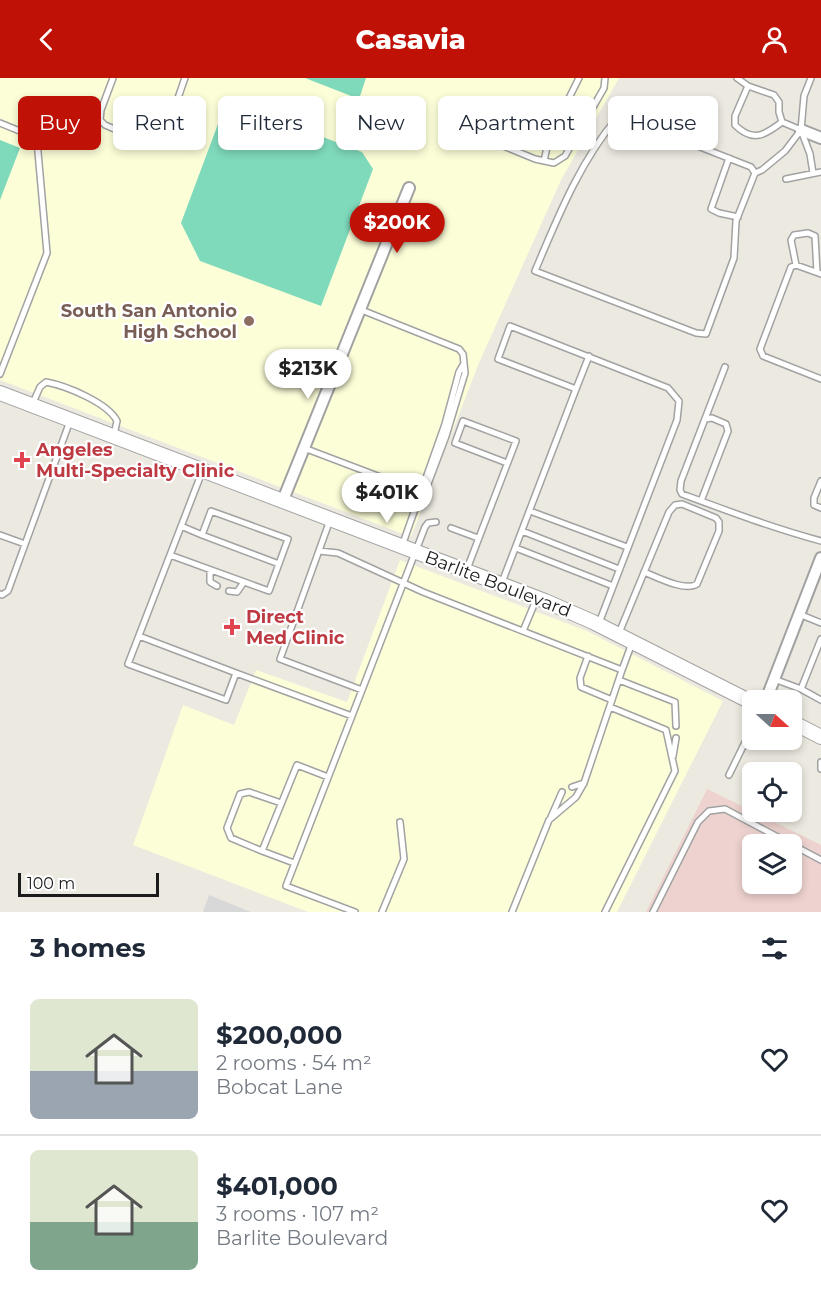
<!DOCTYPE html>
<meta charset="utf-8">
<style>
:root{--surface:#fff;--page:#f2f2f3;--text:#1f2937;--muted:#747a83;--line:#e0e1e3;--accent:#bf1106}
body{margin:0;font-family:Montserrat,sans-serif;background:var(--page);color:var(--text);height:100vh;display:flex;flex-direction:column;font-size:22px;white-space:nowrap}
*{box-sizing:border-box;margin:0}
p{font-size:20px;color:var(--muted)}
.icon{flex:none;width:33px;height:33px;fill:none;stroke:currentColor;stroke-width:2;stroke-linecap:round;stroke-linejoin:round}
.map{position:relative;height:834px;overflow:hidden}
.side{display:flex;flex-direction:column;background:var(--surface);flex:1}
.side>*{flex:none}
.guide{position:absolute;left:18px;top:18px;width:786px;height:54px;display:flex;gap:12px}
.needle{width:39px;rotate:111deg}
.tools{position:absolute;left:742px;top:612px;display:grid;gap:12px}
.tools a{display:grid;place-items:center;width:60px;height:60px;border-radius:9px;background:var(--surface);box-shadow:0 3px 9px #0003;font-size:30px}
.scale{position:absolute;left:18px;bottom:15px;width:141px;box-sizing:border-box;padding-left:6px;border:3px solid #1b1b1b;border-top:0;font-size:16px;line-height:21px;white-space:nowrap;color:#1b1b1b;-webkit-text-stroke:4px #fff;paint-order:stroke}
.price{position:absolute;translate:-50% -51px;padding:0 14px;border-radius:21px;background:#fff;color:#222;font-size:20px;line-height:39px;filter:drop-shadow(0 2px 3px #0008)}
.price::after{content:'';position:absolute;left:50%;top:36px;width:18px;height:14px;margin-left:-9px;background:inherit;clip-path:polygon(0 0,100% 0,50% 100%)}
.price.selected{background:var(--accent);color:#fff}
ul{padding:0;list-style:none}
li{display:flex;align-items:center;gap:18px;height:150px;padding:0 30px}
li+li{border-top:2px solid var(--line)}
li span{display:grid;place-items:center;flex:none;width:168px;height:120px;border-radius:9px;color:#555}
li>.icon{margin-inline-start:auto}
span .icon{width:72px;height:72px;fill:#fffc;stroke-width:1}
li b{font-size:26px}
h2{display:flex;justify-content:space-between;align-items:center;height:72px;padding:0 30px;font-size:26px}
.chip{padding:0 21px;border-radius:9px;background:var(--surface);box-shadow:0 3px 9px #0003;font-size:21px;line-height:54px}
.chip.selected{background:var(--accent);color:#fff}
header{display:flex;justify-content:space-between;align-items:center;height:78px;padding:0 30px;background:var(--accent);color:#fff;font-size:27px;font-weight:800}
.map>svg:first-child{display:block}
</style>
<header><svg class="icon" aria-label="back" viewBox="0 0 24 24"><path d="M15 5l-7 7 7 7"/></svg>Casavia<svg class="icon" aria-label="person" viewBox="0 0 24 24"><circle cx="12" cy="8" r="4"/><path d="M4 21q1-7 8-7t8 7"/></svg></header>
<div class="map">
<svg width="821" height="834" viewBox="0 0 821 834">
<rect width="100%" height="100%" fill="#ece9e0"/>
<path fill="#d9d8d8" d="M 209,817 L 251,834 L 203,834 Z"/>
<path fill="#edd2cf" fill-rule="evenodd" d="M 707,711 L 821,767 L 821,834 L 646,834 ZM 753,766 L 792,766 L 792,806 L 753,806 Z"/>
<path fill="#fcfed8" d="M 0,0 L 619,0 L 561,102 L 479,285 L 411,459 L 0,302 Z
M 400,482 L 587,553 L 723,623 L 617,834 L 308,834 L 133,767 L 183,627 L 234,647 L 256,592 L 347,624 Z"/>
<path fill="#7fdabc" d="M 305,0 L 366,0 L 359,21 Z
M 227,22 L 362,74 L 373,91 L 321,228 L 200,183 L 181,145 Z
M 0,62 L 20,70 L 0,122 Z"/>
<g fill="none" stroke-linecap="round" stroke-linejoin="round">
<g stroke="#a2a2a2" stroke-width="8">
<path id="service" d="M 113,0 L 101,32 L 100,42 L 105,47 C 118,52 135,62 149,61 C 168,61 179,15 185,0
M 737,0 L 748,8
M 782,44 C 765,57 753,65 735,47 L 735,38 L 748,8 L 774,17 L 779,24 L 779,34 L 782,44 L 801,52 L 810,76 L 813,95
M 0,45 L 32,58 L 37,63 L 47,175 L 0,296
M 479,58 L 535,81 L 554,85 L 565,78 L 604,10 L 605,0
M 729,80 L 711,131 L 719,135 L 738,139
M 544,83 L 549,60 L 579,0
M 755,95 L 751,89 L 629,41 L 617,40 C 580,83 557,141 535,193 L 696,255 L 706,256 L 734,180 L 736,143 L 755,95 L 762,92 L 785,73 L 801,52 L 804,18 L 811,0
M 786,101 L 821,94
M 796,187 L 791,162 L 794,157 L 808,155 L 815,158 L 817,194
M 821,196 L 796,187 L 791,189 L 760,271 L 763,278 L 821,301
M 359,231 L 459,271 L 463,276 L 465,295 L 446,358 L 423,419 L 418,423
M 725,289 L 681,403 L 680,412 L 682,416 C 728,433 773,450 821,463
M 576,311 L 589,278
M 32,327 L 40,309 L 46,304 C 67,308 108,325 117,343 L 114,357
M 304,370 L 420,414
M 821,403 L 814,420 L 814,427 L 821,430
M 701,423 L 728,353 L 726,346 L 712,340 L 705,341
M 530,433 L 627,469
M 330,442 L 280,581 L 362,612 L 425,449 L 428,445 L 436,444
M 451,450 L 478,460
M 522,453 L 619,491
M 0,457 L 25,466
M 202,457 L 279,486
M 402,468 L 445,346 L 459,294 L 463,287
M 516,470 L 613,508
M 319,473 L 338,475 L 423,514 L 622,592 L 584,705 L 576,719 L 549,742 L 512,834
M 170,477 L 269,513 L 288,461 L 211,433 L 202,457 L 181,448
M 467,491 L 516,363 L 463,343 L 455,365 L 507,385
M 210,492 L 210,504 L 217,508
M 501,507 L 576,311 L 498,281 L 510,248 L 668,310 L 679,323 L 677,342 L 599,545
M 229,513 L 237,514 L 244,504
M 0,516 L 2,517 L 8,513 L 70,343
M 799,536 L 821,545
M 523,553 L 536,522
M 619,555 L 669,434 L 675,427 L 682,426 L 716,440 L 719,444 L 719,453 L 697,506 C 685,514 657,499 644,494
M 139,558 L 236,595 L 226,622 L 128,586 L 202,394
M 821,561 L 801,611 L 821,622
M 588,578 L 580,600 L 581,609 L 612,622
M 622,592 L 632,565
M 236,595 L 352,638
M 774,601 L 801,611
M 619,602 L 675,624 L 676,648
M 673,678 L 676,660
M 821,684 L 821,691
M 729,697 L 753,648
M 572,709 L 584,705
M 551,739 L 562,714
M 262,773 L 231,760 L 227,750 L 240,716 L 249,714 L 281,725
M 294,785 L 262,773 L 297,687 L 328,699
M 355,834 L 286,808 L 362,612
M 382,834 L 404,781 L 400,744
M 605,834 L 675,693 L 666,652 L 610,629
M 653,834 L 698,744 L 709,733 L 725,731 L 821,782"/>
</g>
<g stroke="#a2a2a2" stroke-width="14">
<path id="minor" d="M 801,52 L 821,60
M 283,422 L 409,110
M 766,622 L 821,480"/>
</g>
<g stroke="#a2a2a2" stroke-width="16">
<path id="tertiary" d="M 0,315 L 545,523 L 593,544 L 753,625
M 792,644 L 821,659"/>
</g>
<use href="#service" stroke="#fff" stroke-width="5"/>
<use href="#minor" stroke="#fff" stroke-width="10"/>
<use href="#tertiary" stroke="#fff" stroke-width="14"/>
</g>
<circle fill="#8d6e63" stroke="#fff" stroke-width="2" cx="249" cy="243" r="6"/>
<g fill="#e0444e" stroke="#fff" stroke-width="2">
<path d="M19 373h6v6h6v6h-6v6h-6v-6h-6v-6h6z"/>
<path d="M229 540h6v6h6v6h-6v6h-6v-6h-6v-6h6z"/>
</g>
<g text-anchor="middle" stroke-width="4.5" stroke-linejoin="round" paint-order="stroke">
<g font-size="18" font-weight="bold" fill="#785e54" stroke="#fff" text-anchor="end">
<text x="237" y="239">South San Antonio<tspan x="237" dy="21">High School</tspan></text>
</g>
<g font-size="18" font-weight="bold" fill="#be3a42" stroke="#fff" text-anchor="start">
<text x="36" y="378">Angeles<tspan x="36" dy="21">Multi-Specialty Clinic</tspan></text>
<text x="246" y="545">Direct<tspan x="246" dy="21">Med Clinic</tspan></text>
</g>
<g font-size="18" fill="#1b1b1b" stroke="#fff">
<text transform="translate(498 506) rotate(21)" y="6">Barlite Boulevard</text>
</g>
</g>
</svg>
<div class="tools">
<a><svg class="needle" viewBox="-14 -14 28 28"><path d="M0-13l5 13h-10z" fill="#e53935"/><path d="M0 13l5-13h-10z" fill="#747a83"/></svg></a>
<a><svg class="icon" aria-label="locate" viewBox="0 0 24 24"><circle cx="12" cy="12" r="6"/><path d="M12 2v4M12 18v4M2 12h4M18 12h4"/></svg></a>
<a><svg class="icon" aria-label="layers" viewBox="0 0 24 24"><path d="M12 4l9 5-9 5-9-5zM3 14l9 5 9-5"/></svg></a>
</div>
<div class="scale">100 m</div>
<b class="price selected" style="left:397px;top:176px">$200K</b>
<b class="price" style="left:308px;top:322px">$213K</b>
<b class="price" style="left:387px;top:446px">$401K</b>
<div class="guide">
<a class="chip selected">Buy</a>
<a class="chip">Rent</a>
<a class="chip">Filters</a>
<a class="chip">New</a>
<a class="chip">Apartment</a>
<a class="chip">House</a>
</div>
</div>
<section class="side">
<h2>3 homes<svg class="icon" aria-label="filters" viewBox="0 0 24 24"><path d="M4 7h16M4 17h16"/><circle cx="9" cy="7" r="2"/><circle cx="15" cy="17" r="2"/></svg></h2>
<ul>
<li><span style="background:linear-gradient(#dfe7d0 60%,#9aa5b1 0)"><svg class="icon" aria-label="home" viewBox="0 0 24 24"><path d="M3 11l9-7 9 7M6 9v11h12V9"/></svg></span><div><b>$200,000</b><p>2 rooms · 54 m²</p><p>Bobcat Lane</p></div><svg class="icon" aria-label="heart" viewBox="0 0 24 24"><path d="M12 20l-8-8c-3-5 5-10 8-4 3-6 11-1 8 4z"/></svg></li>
<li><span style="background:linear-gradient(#dfe7d0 60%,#7fa58c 0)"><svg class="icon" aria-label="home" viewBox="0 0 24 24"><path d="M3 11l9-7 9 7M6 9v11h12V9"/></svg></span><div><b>$401,000</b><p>3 rooms · 107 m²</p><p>Barlite Boulevard</p></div><svg class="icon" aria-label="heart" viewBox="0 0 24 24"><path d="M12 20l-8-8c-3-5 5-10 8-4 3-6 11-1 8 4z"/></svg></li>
</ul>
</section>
